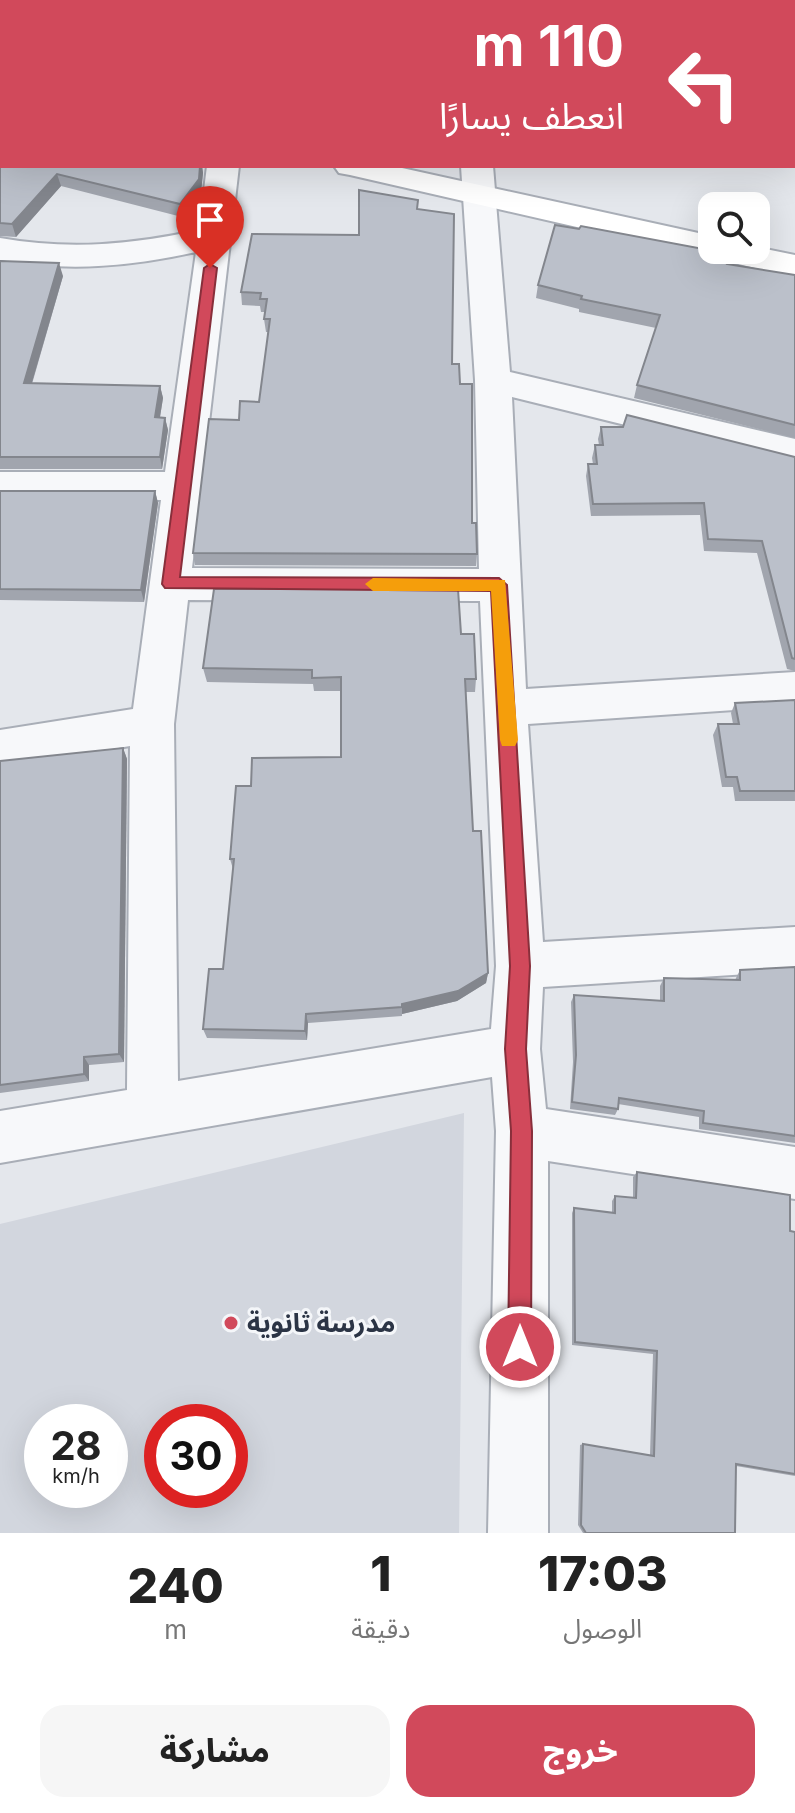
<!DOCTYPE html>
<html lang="ar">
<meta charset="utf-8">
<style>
body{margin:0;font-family:Inter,"Noto Sans Arabic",sans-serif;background:#f6f6f6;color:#222;direction:rtl;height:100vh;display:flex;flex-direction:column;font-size:30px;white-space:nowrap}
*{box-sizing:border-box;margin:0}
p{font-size:26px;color:#767676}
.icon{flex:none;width:44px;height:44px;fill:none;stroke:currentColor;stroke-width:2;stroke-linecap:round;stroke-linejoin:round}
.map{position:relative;height:1533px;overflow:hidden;direction:ltr}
.details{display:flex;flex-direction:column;background:#fff;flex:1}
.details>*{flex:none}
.guide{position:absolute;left:0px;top:0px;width:796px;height:168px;box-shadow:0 8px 32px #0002;direction:rtl;background:#d1495b;color:#fff;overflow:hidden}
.tools{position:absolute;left:698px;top:192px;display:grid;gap:16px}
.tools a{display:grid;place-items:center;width:72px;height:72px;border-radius:16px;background:#fff;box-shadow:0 8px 32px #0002;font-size:40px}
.speed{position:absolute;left:24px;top:1404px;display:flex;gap:16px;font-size:40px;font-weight:700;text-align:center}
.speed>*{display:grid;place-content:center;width:104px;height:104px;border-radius:50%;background:#fff;box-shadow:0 8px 32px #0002;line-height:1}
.speed small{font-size:20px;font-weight:400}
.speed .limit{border:12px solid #d22;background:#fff;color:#111}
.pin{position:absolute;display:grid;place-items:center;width:68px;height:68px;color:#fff;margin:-82px -34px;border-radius:50% 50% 50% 0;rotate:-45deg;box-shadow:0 0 8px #0007}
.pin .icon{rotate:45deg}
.me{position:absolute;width:88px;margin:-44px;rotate:0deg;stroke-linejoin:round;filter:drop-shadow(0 0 6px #0008)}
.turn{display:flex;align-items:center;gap:28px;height:168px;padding:0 40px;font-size:36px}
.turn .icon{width:104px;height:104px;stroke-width:2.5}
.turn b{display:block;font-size:56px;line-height:68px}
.eta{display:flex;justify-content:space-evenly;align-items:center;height:136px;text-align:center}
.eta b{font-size:48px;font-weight:800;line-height:56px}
.cta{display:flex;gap:16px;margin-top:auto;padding:16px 40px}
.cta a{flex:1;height:92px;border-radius:24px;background:#d1495b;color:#fff;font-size:32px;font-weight:800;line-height:92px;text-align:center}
.cta a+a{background:#f6f6f6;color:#222}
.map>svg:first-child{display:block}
.built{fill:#d2d6de;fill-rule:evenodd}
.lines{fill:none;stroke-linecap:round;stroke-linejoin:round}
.street-casing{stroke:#a9aeb7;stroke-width:4}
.secondary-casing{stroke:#a9aeb7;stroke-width:4}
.street{fill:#f7f8fa;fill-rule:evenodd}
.secondary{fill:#fff;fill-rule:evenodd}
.wall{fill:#a1a5ae}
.shaded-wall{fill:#83868d}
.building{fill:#bbc0ca;stroke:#83868d;stroke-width:2}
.route{fill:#d1495b;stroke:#882f3b;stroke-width:2}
.slow{fill:#f59e0b}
.poi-dot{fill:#d1495b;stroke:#f4f6f9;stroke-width:3}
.labels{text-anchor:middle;stroke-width:6;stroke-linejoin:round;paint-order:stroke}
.near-poi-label{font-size:26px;font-weight:bold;fill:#2b3445;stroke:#f4f6f9;text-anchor:start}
</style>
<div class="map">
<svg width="795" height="1533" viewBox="0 0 795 1533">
<rect width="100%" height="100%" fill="#e4e7ec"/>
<path class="built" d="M464 1113 459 1533H0V1224ZM42 1422H110V1490H42ZM162 1422H230V1490H162Z"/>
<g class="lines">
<g class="street-casing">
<g id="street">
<path d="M235 0H263L234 2Z"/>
<rect x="456" y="0" width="28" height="2"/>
<rect x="794" y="75" width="1" height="18"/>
<path d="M207 166H239L192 568 479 569 475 380 461 166H493L510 372 795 439V467L512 397 526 689 795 672V706L528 724 543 942 795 927V971L543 987 540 1049 546 1109 795 1147V1199L548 1161V1533H488L496 1131 492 1077 0 1163V1111L127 1090 130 746 0 768V730L133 709 161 500H0V472H165L196 252C129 267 67 272 0 260V238C68 250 131 245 199 230ZM188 600 480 601 496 966 491 1029 178 1081 174 724Z"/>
</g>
</g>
<g class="secondary-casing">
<g id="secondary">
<path d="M0 75 2 76V94L0 93Z"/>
<path d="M334 166H393L712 236V250H756V247L795 255V277L350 175 339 173Z"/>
</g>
</g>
<use href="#street" class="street"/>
<use href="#secondary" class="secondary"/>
</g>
<g class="wall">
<path d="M0 106 2 166H202L203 173 201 192 182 217 61 186 16 237 0 236Z"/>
<path d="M418 209 452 364 477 554 476 566 195 565 193 553 239 420 259 402 268 332H266L264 319 265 312H261L260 306 242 305 241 292 359 235Z"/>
<path d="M0 261 63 276 32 384 160 386 163 398 160 417 165 418 168 430 162 469H0Z"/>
<path d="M727 264 795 275V438L634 398 637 385 656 328 579 312V309L536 298 538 285Z"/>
<path d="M601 427 795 457V671L787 669 757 553 704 551 700 515 591 516 586 476 588 464H593L592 458 595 445H599L598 439Z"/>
<path d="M0 491H155L158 503 144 602 0 600Z"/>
<path d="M461 634 476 679 475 692H466L473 831 488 973 486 983 457 1001 402 1014V1016L308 1023 307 1040 207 1038 203 1029 223 969 233 869 230 859 251 786 341 757V691H314L313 684 207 682 203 668Z"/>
<path d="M795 700V801H735L733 787H722L713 735 718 724H733L731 713 735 703Z"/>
<path d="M123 748 127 759 124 1062 89 1065V1081L0 1093V761Z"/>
<path d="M795 967V1143L699 1129V1117L618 1104V1109L615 1115 570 1109 573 1062 571 1002 574 995 660 1001V986L664 978 735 980 740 970Z"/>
<path d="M637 1172 795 1232V1476L736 1466 735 1533H583L578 1525 580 1445 583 1444 650 1455 653 1354 572 1345V1213L574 1208 612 1213V1201L615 1196 633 1198V1177Z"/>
</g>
<g class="shaded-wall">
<path d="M200 166H202L203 173 201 192 182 217 180 204Z"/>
<path d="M57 174 61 186 16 237 12 224Z"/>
<path d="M59 263 63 276 28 396 24 383Z"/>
<path d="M160 386 163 398 158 429 155 417Z"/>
<path d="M165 418 168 430 162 469 160 457Z"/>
<path d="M155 491 158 503 144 602 141 590Z"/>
<path d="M123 748 127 759 124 1062 119 1054Z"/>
<path d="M488 973 486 983 457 1001 402 1014V1004Z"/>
<path d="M306 1014 308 1023 307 1040 305 1031Z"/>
<path d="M84 1057 89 1065V1081L84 1074Z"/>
</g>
<g class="building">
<path d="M0 106H2V166H200L199 179 180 204 57 174 12 224 0 223Z"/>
<path d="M359 190 418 200 417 209 454 214 452 364H459L460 384H472V523H476L477 554 193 553 209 419 239 420 240 401 259 402 270 319H264L267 299H260L261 293 241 292 252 234 359 235Z"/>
<path d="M555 225 579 229 581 226 730 254 727 264 795 275V425L637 385 660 315 581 299 582 296 538 285Z"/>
<path d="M0 261 59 263 24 383 160 386 155 417 165 418 160 457H0Z"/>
<path d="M627 415 795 457V659L792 658 762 541 708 539 704 503 593 504 588 464H597L595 445H603L601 427H623Z"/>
<path d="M0 491H155L141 590 0 589Z"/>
<path d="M214 589H458L461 634H474L476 679H465L473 831H481L488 973 458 991 402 1004V1007L306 1014 305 1031 203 1029 209 969H223L234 859H230L236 786H251L252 758 341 757V677L312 678V670L203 668Z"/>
<path d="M795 700V791H740L737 777H726L718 724H739L735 703Z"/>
<path d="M123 748 119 1054 84 1057V1074L0 1085V761Z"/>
<path d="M795 967V1136L703 1123 704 1111 619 1098 618 1109 572 1102 576 1055 574 995 664 1001V978L740 980V970Z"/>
<path d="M637 1172 790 1195V1231L795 1232V1474L736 1464 735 1533H586L581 1525 583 1444 654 1456 657 1351 575 1342 574 1208 615 1213V1196L636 1198Z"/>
</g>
<path class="route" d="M210 264 217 268 180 577 499 578 507 585 530 966 526 1049 532 1131 531 1347 528 1356 520 1359 512 1356 508 1347 511 1131 505 1049 510 966 491 591 165 588 162 584 204 268Z"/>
<path class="slow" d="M373 578 505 580 518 740 515 746H502L500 740 491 591H373L365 584Z"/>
<circle class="poi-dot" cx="231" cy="1323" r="8"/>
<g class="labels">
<g class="near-poi-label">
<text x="247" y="1332">مدرسة ثانوية</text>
</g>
</g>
</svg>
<div class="tools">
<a><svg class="icon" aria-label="search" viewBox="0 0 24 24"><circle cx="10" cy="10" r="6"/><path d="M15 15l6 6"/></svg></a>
</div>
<div class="speed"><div>28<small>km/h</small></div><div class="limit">30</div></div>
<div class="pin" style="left:210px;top:268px;background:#d93025"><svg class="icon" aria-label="arrive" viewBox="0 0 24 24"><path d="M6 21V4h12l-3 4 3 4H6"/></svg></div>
<svg class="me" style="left:520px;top:1347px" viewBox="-20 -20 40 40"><circle r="17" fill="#d1495b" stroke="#fff" stroke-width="3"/><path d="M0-11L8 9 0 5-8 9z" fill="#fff"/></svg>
<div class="guide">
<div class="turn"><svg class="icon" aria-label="left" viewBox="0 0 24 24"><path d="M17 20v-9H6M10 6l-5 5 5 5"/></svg><div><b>110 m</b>انعطف يسارًا</div></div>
</div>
</div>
<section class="details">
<div class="eta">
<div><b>17:03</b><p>الوصول</p></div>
<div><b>1</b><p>دقيقة</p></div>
<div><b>240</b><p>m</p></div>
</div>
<div class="cta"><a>خروج</a><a>مشاركة</a></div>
</section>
